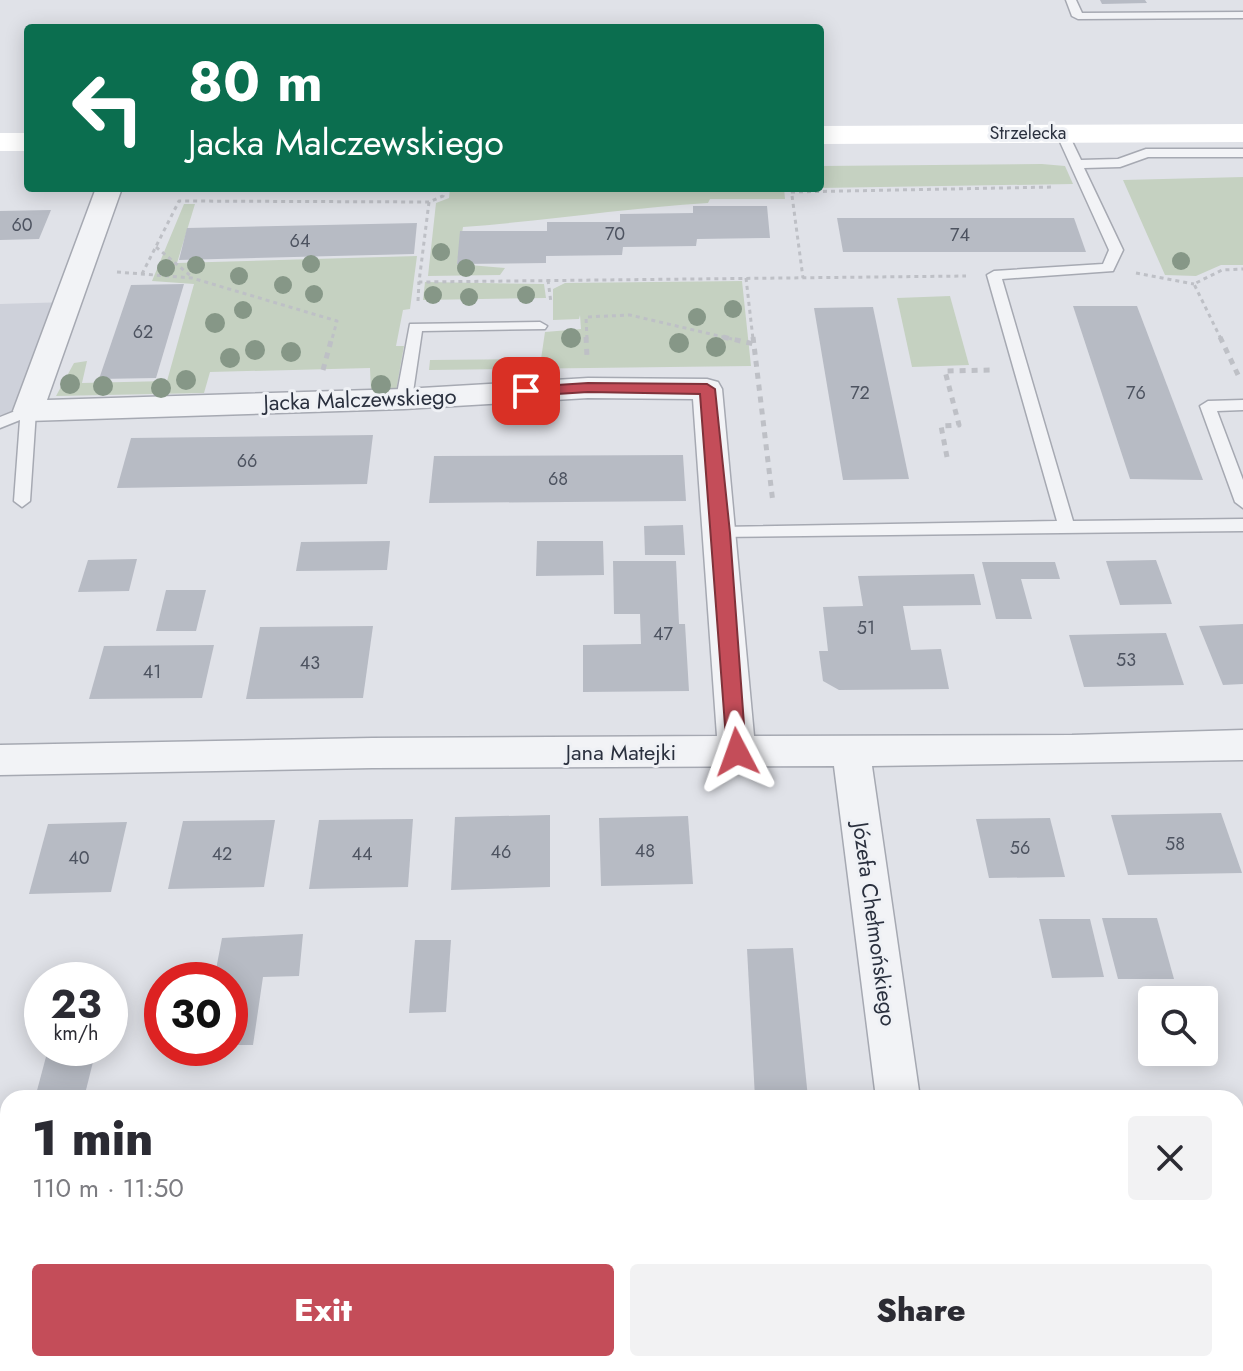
<!DOCTYPE html>
<meta charset="utf-8">
<style>
body{margin:0;font-family:Jost,sans-serif;background:#f2f2f3;color:#2b2b33;height:100vh;display:flex;flex-direction:column;font-size:30px;white-space:nowrap}
*{box-sizing:border-box;margin:0}
p{font-size:26px;color:#7c7c81}
.icon{flex:none;width:44px;height:44px;fill:none;stroke:currentColor;stroke-width:2;stroke-linecap:round;stroke-linejoin:round}
.map{position:relative;flex:1;overflow:hidden}
.panel{position:absolute;left:0px;top:1090px;width:1244px;height:282px;display:flex;flex-direction:column;background:#fff;border-radius:24px 24px 0 0;box-shadow:0 4px 20px #0003}
.panel>*{flex:none}
.hud{position:absolute;left:24px;top:24px;width:800px;height:168px;border-radius:8px;box-shadow:0 4px 20px #0003;background:#0b6e4f;color:#fff;overflow:hidden}
.tools{position:absolute;left:1138px;top:986px;display:grid;gap:16px}
.tools a{display:grid;place-items:center;width:80px;height:80px;border-radius:8px;background:#fff;box-shadow:0 4px 20px #0003;font-size:40px}
.speed{position:absolute;left:24px;top:962px;display:flex;gap:16px;font-size:40px;font-weight:700;text-align:center}
.speed>*{display:grid;place-content:center;width:104px;height:104px;border-radius:50%;background:#fff;box-shadow:0 4px 20px #0003;line-height:1}
.speed small{font-size:20px;font-weight:400}
.speed .limit{border:12px solid #d22;background:#fff;color:#111}
.pin{position:absolute;display:grid;place-items:center;width:68px;height:68px;color:#fff;margin:-34px;border-radius:16px;box-shadow:0 4px 12px #0006}
.me{position:absolute;width:88px;margin:-44px;rotate:356deg;stroke-linejoin:round;filter:drop-shadow(0 0 6px #0008)}
.turn{display:flex;align-items:center;gap:28px;height:168px;padding:0 32px;font-size:36px}
.turn .icon{width:104px;height:104px;stroke-width:2.5}
.turn b{display:block;font-size:56px;line-height:68px}
.round{display:grid;place-items:center;flex:none;width:84px;height:84px;border-radius:8px;background:#f2f2f3}
.headline{display:flex;align-items:center;justify-content:space-between;height:136px;padding:0 32px}
h1{font-size:48px;font-weight:800;line-height:60px}
.primary-button{display:flex;gap:16px;margin-top:auto;padding:16px 32px}
.primary-button a{flex:1;height:92px;border-radius:8px;background:#c44d59;color:#fff;font-size:32px;font-weight:800;line-height:92px;text-align:center}
.primary-button a+a{background:#f2f2f3;color:#2b2b33}
.map>svg:first-child{display:block}
.built{fill:#ced1da}
.green{fill:#c5d1c1}
.building{fill:#b7bbc4}
.lines{fill:none;stroke-linecap:round;stroke-linejoin:round}
.lane-casing{stroke:#a6a9b2;stroke-width:3}
.street-casing{stroke:#a6a9b2;stroke-width:3}
.path-far2{stroke:#bec0c6;stroke-width:3;stroke-dasharray:4 4;stroke-linecap:butt}
.path-far1{stroke:#bec0c6;stroke-width:5;stroke-dasharray:6 6;stroke-linecap:butt}
.path{stroke:#bec0c6;stroke-width:6;stroke-dasharray:7 7;stroke-linecap:butt}
.lane{fill:#f2f3f6;fill-rule:evenodd}
.street{fill:#f2f3f6;fill-rule:evenodd}
.secondary{fill:#fff;fill-rule:evenodd}
.tree{fill:#869787}
.route{fill:#c44d59;stroke:#7f323a;stroke-width:2}
.labels{text-anchor:middle;stroke-width:6;stroke-linejoin:round;paint-order:stroke}
.far-street-label{font-size:18px;fill:#2a303e;stroke:#eff1f5}
.number-label{font-size:18px;fill:#4d5360}
.street-label{font-size:22px;fill:#2a303e;stroke:#eff1f5}
</style>
<div class="map">
<svg width="1243" height="1371" viewBox="0 0 1243 1371">
<rect width="100%" height="100%" fill="#e0e2e8"/>
<path class="built" d="M69 302 28 411 0 415V304Z"/>
<g class="green">
<path d="M1042 164 1065 166 1073 184 820 188V166Z"/>
<path d="M1243 177V265H1221L1196 276 1165 275 1123 180Z"/>
<path d="M450 188H784L785 199H710L708 203C626 208 546 221 463 227L457 264 505 268 500 275 428 276 436 203 449 198Z"/>
<path d="M184 204H195L177 263 417 256 410 309 403 310 396 346H404L396 391 371 392 370 368 210 372 204 393 56 396 74 363 87 361 82 383 167 381 194 284 152 281Z"/>
<path d="M742 281 751 366 429 370 430 360 541 359 545 332 581 329 580 315 579 319 553 320V289L565 283Z"/>
<path d="M425 282 544 284 546 298 423 300Z"/>
<path d="M950 296 969 365 912 367 897 298Z"/>
</g>
<g class="building">
<path d="M1100 0H1145L1147 3 1102 4Z"/>
<path d="M693 206H767L770 238 697 239 696 246 623 247 622 255 546 256V263L457 264 460 231H547V222H620V214L693 213Z"/>
<path d="M51 210 39 239 0 240V211Z"/>
<path d="M837 218H1074L1086 252H843Z"/>
<path d="M417 223 414 254 179 260 187 228Z"/>
<path d="M184 284 156 378 99 379 131 285Z"/>
<path d="M1073 306H1137L1203 480 1130 479Z"/>
<path d="M873 307 909 479 843 480 814 308Z"/>
<path d="M373 435 367 484 117 488 131 438Z"/>
<path d="M683 455 686 501 429 503 434 456Z"/>
<path d="M683 525 685 555H645L644 526Z"/>
<path d="M390 541 387 570 296 571 301 542Z"/>
<path d="M537 541H603L604 575 536 576Z"/>
<path d="M137 559 129 591 78 592 88 560Z"/>
<path d="M1156 560 1172 604 1120 605 1106 561Z"/>
<path d="M613 561H676L679 624H685L689 691 583 692V645L641 644 640 614H614Z"/>
<path d="M982 562H1055L1060 579H1021L1032 619H996Z"/>
<path d="M974 574 981 605 903 606 911 650 941 649 949 689 839 690 823 681 819 651H828L823 607 863 606 858 576Z"/>
<path d="M166 590H206L196 631H156Z"/>
<path d="M1243 624V684L1223 685 1199 626Z"/>
<path d="M373 626 363 698 246 699 260 627Z"/>
<path d="M1166 633 1184 685 1084 687 1069 635Z"/>
<path d="M214 645 202 698 89 699 104 646Z"/>
<path d="M1221 813 1242 873 1128 875 1111 815Z"/>
<path d="M550 815V887L451 890 455 817Z"/>
<path d="M688 816 693 884 601 886 599 818Z"/>
<path d="M1050 818 1065 877 989 878 976 819Z"/>
<path d="M413 819 408 887 309 889 319 820Z"/>
<path d="M275 820 264 887 168 889 183 821Z"/>
<path d="M127 822 111 892 29 894 48 824Z"/>
<path d="M1102 918H1157L1174 979H1118Z"/>
<path d="M1039 919H1090L1104 977 1052 978Z"/>
<path d="M303 934 299 976 263 977 253 1045H230V980H214L222 938Z"/>
<path d="M415 940H451L446 1012 409 1013Z"/>
<path d="M793 948 808 1098H755L747 949Z"/>
<path d="M96 1050 84 1098H35L47 1053Z"/>
<path d="M7 1206 8 1364H22L20 1371H0V1233Z"/>
<path d="M1120 1364H1211L1213 1371H1121Z"/>
</g>
<g class="lines">
<g class="lane-casing">
<g id="lane">
<path d="M1066 0H1076L1082 13 1243 12V18L1078 19 1072 16Z"/>
<path d="M1062 129 1068 133 1081 160 1118 159 1146 149H1243V157H1148L1120 167 1084 168 1123 250 1113 271 1002 279 1073 521 1243 519V531L715 537 713 533 715 529 721 527 1057 521 987 275 994 271 1103 264 1109 250 1056 133Z"/>
<path d="M540 322 547 326 545 329 422 331 412 399 404 404 396 399 410 324Z"/>
<path d="M1243 400V410L1217 411 1243 480V508L1235 502 1200 406 1208 401Z"/>
<path d="M28 406 36 411 30 501 22 507 14 501 20 420 0 428V417Z"/>
</g>
</g>
<g class="street-casing">
<g id="street">
<path d="M96 188H122L47 400 404 389 588 378 707 379 718 382 722 389 754 736 1072 735 1243 730V760L872 766 920 1098H876L834 766 372 768 0 775V745L372 738 717 736 693 399 588 398 404 409 28 421 17 418 13 411Z"/>
<rect x="1236" y="1147" width="7" height="46"/>
<path d="M913 1364H963L964 1371H914Z"/>
</g>
</g>
<g class="path-far2">
<path d="M791 188 803 278"/>
<path d="M791 192 1054 187"/>
<path d="M429 202 419 282 966 276"/>
<path d="M156 247 192 277"/>
<path d="M117 272 192 278 337 321 332 339"/>
<path d="M1136 273 1194 284"/>
<path d="M142 274 179 201 429 202 443 196 444 188"/>
<path d="M746 278 753 339"/>
<path d="M548 280 551 303"/>
<path d="M418 301 419 282"/>
<path d="M587 339 586 317 630 315 732 339"/>
<path d="M1221 339 1194 284 1222 270 1243 269"/>
</g>
<g class="path-far1">
<path d="M586 337 587 357"/>
<path d="M723 337 754 344"/>
<path d="M753 337 773 503"/>
<path d="M1220 337 1239 377"/>
<path d="M323 370 332 337"/>
<path d="M947 457 941 426 959 425 945 371 992 370"/>
</g>
<path class="path" d="M150 1371 163 1364"/>
<use href="#lane" class="lane"/>
<use href="#street" class="street"/>
<g class="secondary">
<path d="M1243 124V142L820 144V126Z"/>
<rect x="0" y="133" width="28" height="18"/>
</g>
</g>
<g class="tree">
<circle cx="441" cy="252" r="9"/>
<circle cx="1181" cy="261" r="9"/>
<circle cx="311" cy="264" r="9"/>
<circle cx="196" cy="265" r="9"/>
<circle cx="166" cy="268" r="9"/>
<circle cx="466" cy="268" r="9"/>
<circle cx="239" cy="276" r="9"/>
<circle cx="283" cy="285" r="9"/>
<circle cx="314" cy="294" r="9"/>
<circle cx="433" cy="295" r="9"/>
<circle cx="526" cy="295" r="9"/>
<circle cx="469" cy="297" r="9"/>
<circle cx="733" cy="309" r="9"/>
<circle cx="243" cy="310" r="9"/>
<circle cx="697" cy="317" r="9"/>
<circle cx="215" cy="323" r="10"/>
<circle cx="571" cy="338" r="10"/>
<circle cx="679" cy="343" r="10"/>
<circle cx="716" cy="347" r="10"/>
<circle cx="255" cy="350" r="10"/>
<circle cx="291" cy="352" r="10"/>
<circle cx="230" cy="358" r="10"/>
<circle cx="186" cy="380" r="10"/>
<circle cx="70" cy="384" r="10"/>
<circle cx="381" cy="385" r="10"/>
<circle cx="103" cy="386" r="10"/>
<circle cx="161" cy="388" r="10"/>
</g>
<path class="route" d="M588 383 707 384 715 389 730 533 746 752 743 757H730L727 752 700 394 588 392 526 396 519 391 526 387Z"/>
<g class="labels">
<g class="far-street-label">
<text x="1028" y="139">Strzelecka</text>
</g>
<g class="number-label">
<text x="22" y="231">60</text>
<text x="615" y="240">70</text>
<text x="960" y="241">74</text>
<text x="300" y="247">64</text>
<text x="143" y="338">62</text>
<text x="860" y="399">72</text>
<text x="1136" y="399">76</text>
<text x="247" y="467">66</text>
<text x="558" y="485">68</text>
<text x="866" y="634">51</text>
<text x="663" y="640">47</text>
<text x="1126" y="666">53</text>
<text x="310" y="669">43</text>
<text x="152" y="678">41</text>
<text x="1175" y="850">58</text>
<text x="1020" y="854">56</text>
<text x="645" y="857">48</text>
<text x="501" y="858">46</text>
<text x="222" y="860">42</text>
<text x="362" y="860">44</text>
<text x="79" y="864">40</text>
</g>
<g class="street-label">
<text transform="translate(360 399) rotate(-2)" y="8">Jacka Malczewskiego</text>
<text x="621" y="760">Jana Matejki</text>
<text transform="translate(875 924) rotate(82)" y="8">Józefa Chełmońskiego</text>
</g>
</g>
</svg>
<div class="tools">
<a><svg class="icon" aria-label="search" viewBox="0 0 24 24"><circle cx="10" cy="10" r="6"/><path d="M15 15l6 6"/></svg></a>
</div>
<div class="speed"><div>23<small>km/h</small></div><div class="limit">30</div></div>
<div class="pin" style="left:526px;top:391px;background:#d93025"><svg class="icon" aria-label="arrive" viewBox="0 0 24 24"><path d="M6 21V4h12l-3 4 3 4H6"/></svg></div>
<svg class="me" style="left:737px;top:752px" viewBox="-20 -20 40 40"><path d="M0-17L14 15 0 8-14 15z" fill="#c44d59" stroke="#fff" stroke-width="4"/></svg>
<div class="hud">
<div class="turn"><svg class="icon" aria-label="left" viewBox="0 0 24 24"><path d="M17 20v-9H6M10 6l-5 5 5 5"/></svg><div><b>80 m</b>Jacka Malczewskiego</div></div>
</div>
<section class="panel">
<div class="headline"><div><h1>1 min</h1><p>110 m · 11:50</p></div><a class="round"><svg class="icon" aria-label="close" viewBox="0 0 24 24"><path d="M6 6l12 12M18 6L6 18"/></svg></a></div>
<div class="primary-button"><a>Exit</a><a>Share</a></div>
</section>
</div>
